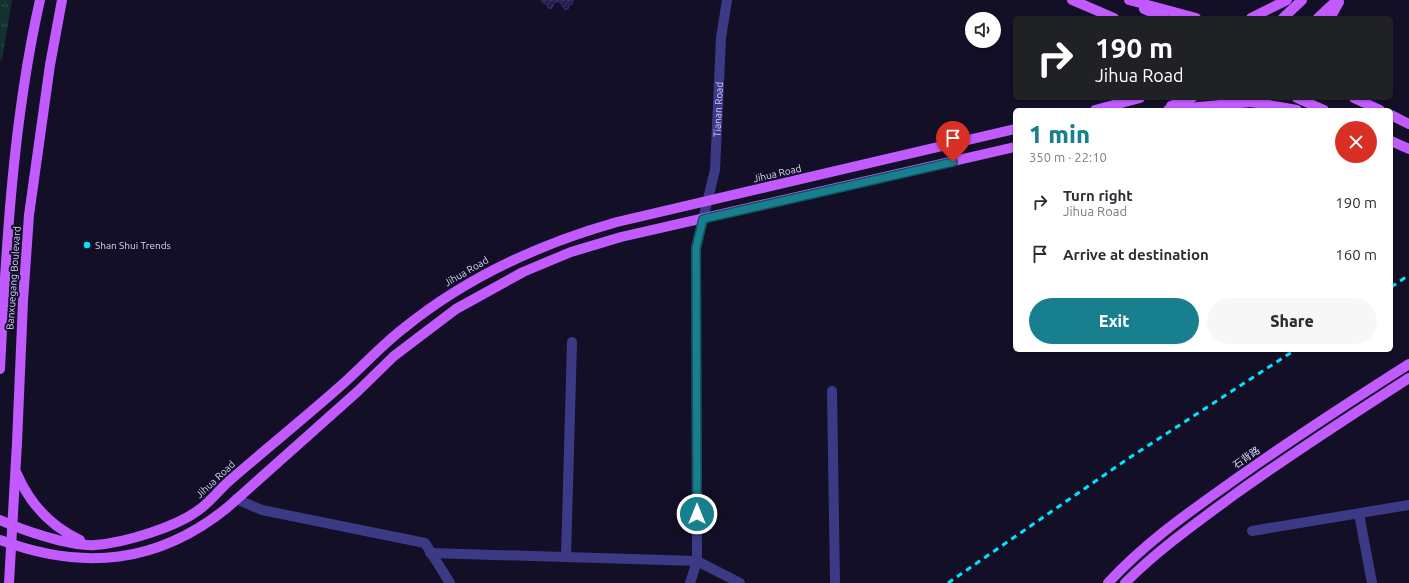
<!DOCTYPE html>
<meta charset="utf-8">
<style>
body{margin:0;font-family:Ubuntu,"Noto Sans SC",sans-serif;background:#f7f7f7;color:#2b2b33;height:100vh;display:flex;flex-direction:column;font-size:15px;white-space:nowrap}
*{box-sizing:border-box;margin:0}
p{font-size:13px;color:#7c7c81}
.icon{flex:none;width:22px;height:22px;fill:none;stroke:currentColor;stroke-width:2;stroke-linecap:round;stroke-linejoin:round}
.map{position:relative;flex:1;overflow:hidden}
.side{position:absolute;left:1013px;top:108px;width:380px;height:244px;display:flex;flex-direction:column;background:#fff;border-radius:6px;box-shadow:0 1px 3px #0004}
.side>*{flex:none}
.guide{position:absolute;left:1013px;top:16px;width:380px;height:84px;border-radius:6px;box-shadow:0 1px 3px #0004;background:#202124;color:#fff;overflow:hidden}
.fabs{position:absolute;left:965px;top:12px;display:grid;gap:8px}
.fabs a{display:grid;place-items:center;width:36px;height:36px;border-radius:50%;background:#fff;box-shadow:0 1px 3px #0004;font-size:20px}
.pin{position:absolute;display:grid;place-items:center;width:34px;height:34px;color:#fff;margin:-41px -17px;border-radius:50% 50% 50% 0;rotate:-45deg;box-shadow:0 0 4px #0007}
.pin .icon{rotate:45deg}
.me{position:absolute;width:44px;margin:-22px;rotate:0deg;stroke-linejoin:round;filter:drop-shadow(0 0 3px #0008)}
.turn{display:flex;align-items:center;gap:14px;height:84px;padding:0 16px;font-size:18px}
.turn .icon{width:52px;height:52px;stroke-width:2.5}
.turn b{display:block;font-size:28px;line-height:34px}
.round{display:grid;place-items:center;flex:none;width:42px;height:42px;border-radius:21px;background:#f7f7f7}
.headline{display:flex;align-items:center;justify-content:space-between;height:68px;padding:0 16px}
h1{font-size:24px;font-weight:800;line-height:30px;color:#187f8f}
.cta{display:flex;gap:8px;margin-top:auto;padding:8px 16px}
.cta a{flex:1;height:46px;border-radius:24px;background:#187f8f;color:#fff;font-size:16px;font-weight:800;line-height:46px;text-align:center}
.cta a+a{background:#f7f7f7;color:#2b2b33}
ul{padding:0;list-style:none}
li{display:flex;align-items:center;gap:12px;height:52px;padding:0 16px}
li div{flex:1}
li b{display:block;font-size:15px}
li em{font-style:normal}
.map>svg:first-child{display:block}
.park{fill:url(#park-tufts)}
.building{fill:url(#building-hatch);stroke:#3b2d73}
.lines{fill:none;stroke-linecap:round;stroke-linejoin:round}
.minor{stroke:#3d3a85;stroke-width:10}
.major{stroke:#c25bff;stroke-width:10}
.rail{stroke:#00e5ff;stroke-width:3;stroke-dasharray:6 5;stroke-linecap:butt}
.route-casing{stroke:#10535d;stroke-width:10}
.route{stroke:#187f8f;stroke-width:7}
.poi-dot{fill:#00e5ff;stroke:#130f26;stroke-width:1.5}
.labels{text-anchor:middle;stroke-width:4;stroke-linejoin:round;paint-order:stroke}
.street-label{font-size:10px;fill:#d9d4ff;stroke:#130f26}
.poi-label{font-size:10px;fill:#d9d4ff;stroke:#130f26;text-anchor:start}
</style>
<div class="map">
<svg width="1409" height="583" viewBox="0 0 1409 583">
<defs>
<pattern id="park-tufts" width="24" height="20" patternUnits="userSpaceOnUse"><rect width="24" height="20" fill="#12302f"/><path d="M3 7l-1-3M5 7V3M7 7l1-3M15 17l-1-3M17 17v-4M19 17l1-3" fill="none" stroke="#344d4e"/></pattern>
<pattern id="building-hatch" width="6" height="6" patternUnits="userSpaceOnUse"><rect width="6" height="6" fill="#241b47"/><path d="M-1 1l2-2M0 6l6-6M5 7l2-2" fill="none" stroke="#433b63"/></pattern>
</defs>
<rect width="100%" height="100%" fill="#130f26"/>
<path class="park" d="M0 0H12L2 60H0Z"/>
<path class="building" d="M542 0H574L572 1 573 3 568 6 569 8 565 10 560 2H555L551 9 547 7 548 5 542 2Z"/>
<g class="lines">
<g class="minor">
<path d="M832 391 835 583"/>
<path d="M236 499 262 510 425 543 450 583"/>
<path d="M1359 514 1372 583"/>
<path d="M1252 531 1409 505"/>
<path d="M430 553 697 561 740 583"/>
<path d="M566 557 572 342"/>
<path id="s1" d="M690 583 697 561 696 248 715 170 721 38 727 0"/>
</g>
<g class="major">
<path d="M1072 0 1114 18"/>
<path d="M1129 0 1196 18"/>
<path d="M1144 9 1164 18"/>
<path d="M1251 18 1287 0"/>
<path d="M1283 18 1302 0"/>
<path d="M1318 18 1337 0"/>
<path d="M1330 18 1339 2"/>
<path d="M1297 98 1324 110"/>
<path d="M1354 98 1380 110"/>
<path d="M1171 106 1192 98"/>
<path d="M1095 110 1140 98"/>
<path d="M1168 110 1251 102 1297 110"/>
<path d="M1391 115 1409 124"/>
<path d="M1391 141 1409 149"/>
<path d="M0 369C6 247 13 119 40 0"/>
<path d="M17 474C30 504 50 526 80 540"/>
<path d="M0 520C22 530 71 547 95 545 124 543 177 527 200 509 211 501 219 490 229 481 267 448 307 416 345 382 365 364 383 344 404 328 467 277 539 244 617 222L1015 129"/>
<path d="M0 540C83 571 158 564 228 507L357 392 394 356 456 309 523 272 571 252 621 237 1015 147"/>
<path d="M9 583 17 443 23 301 29 215 50 65 62 0"/>
<path d="M1108 583C1142 546 1182 517 1223 488 1283 445 1346 404 1409 364"/>
<path d="M1125 583C1158 550 1196 523 1234 495 1291 454 1350 416 1409 378"/>
</g>
<g class="rail">
<path d="M1391 287 1409 275"/>
<path d="M948 583 1129 458 1295 350"/>
</g>
</g>
<g class="lines">
<g class="route-casing">
<path id="route" d="M697 514 696 248 703 219 953 162"/>
</g>
<use href="#route" class="route"/>
</g>
<circle class="poi-dot" cx="87" cy="245" r="4"/>
<g class="labels">
<g class="street-label">
<text dy="4" stroke="none"><textPath href="#s1" startOffset="477">Tianan Road</textPath></text>
<text transform="translate(777 173) rotate(-13)" y="4">Jihua Road</text>
<text transform="translate(466 271) rotate(-30)" y="4">Jihua Road</text>
<text transform="translate(13 278) rotate(-86)" y="4">Banxuegang Boulevard</text>
<text transform="translate(1246 457) rotate(-35)" y="4">石背路</text>
<text transform="translate(215 479) rotate(-43)" y="4">Jihua Road</text>
</g>
<g class="poi-label">
<text x="95" y="249">Shan Shui Trends</text>
</g>
</g>
</svg>
<div class="fabs">
<a><svg class="icon" aria-label="sound" viewBox="0 0 24 24"><path d="M4 9h4l5-4v14l-5-4H4zM17 9q2 3 0 6"/></svg></a>
</div>
<div class="pin" style="left:953px;top:162px;background:#d93025"><svg class="icon" aria-label="arrive" viewBox="0 0 24 24"><path d="M6 21V4h12l-3 4 3 4H6"/></svg></div>
<svg class="me" style="left:697px;top:514px" viewBox="-20 -20 40 40"><circle r="17" fill="#187f8f" stroke="#fff" stroke-width="3"/><path d="M0-11L8 9 0 5-8 9z" fill="#fff"/></svg>
<div class="guide">
<div class="turn"><svg class="icon" aria-label="right" viewBox="0 0 24 24"><path d="M7 20v-9h11M14 6l5 5-5 5"/></svg><div><b>190 m</b>Jihua Road</div></div>
</div>
<section class="side">
<div class="headline"><div><h1>1 min</h1><p>350 m · 22:10</p></div><a class="round" style="background:#d93025;color:#fff"><svg class="icon" aria-label="close" viewBox="0 0 24 24"><path d="M6 6l12 12M18 6L6 18"/></svg></a></div>
<ul>
<li><svg class="icon" aria-label="right" viewBox="0 0 24 24"><path d="M7 20v-9h11M14 6l5 5-5 5"/></svg><div><b>Turn right</b><p>Jihua Road</p></div><em>190 m</em></li>
<li><svg class="icon" aria-label="arrive" viewBox="0 0 24 24"><path d="M6 21V4h12l-3 4 3 4H6"/></svg><div><b>Arrive at destination</b></div><em>160 m</em></li>
</ul>
<div class="cta"><a>Exit</a><a>Share</a></div>
</section>
</div>
